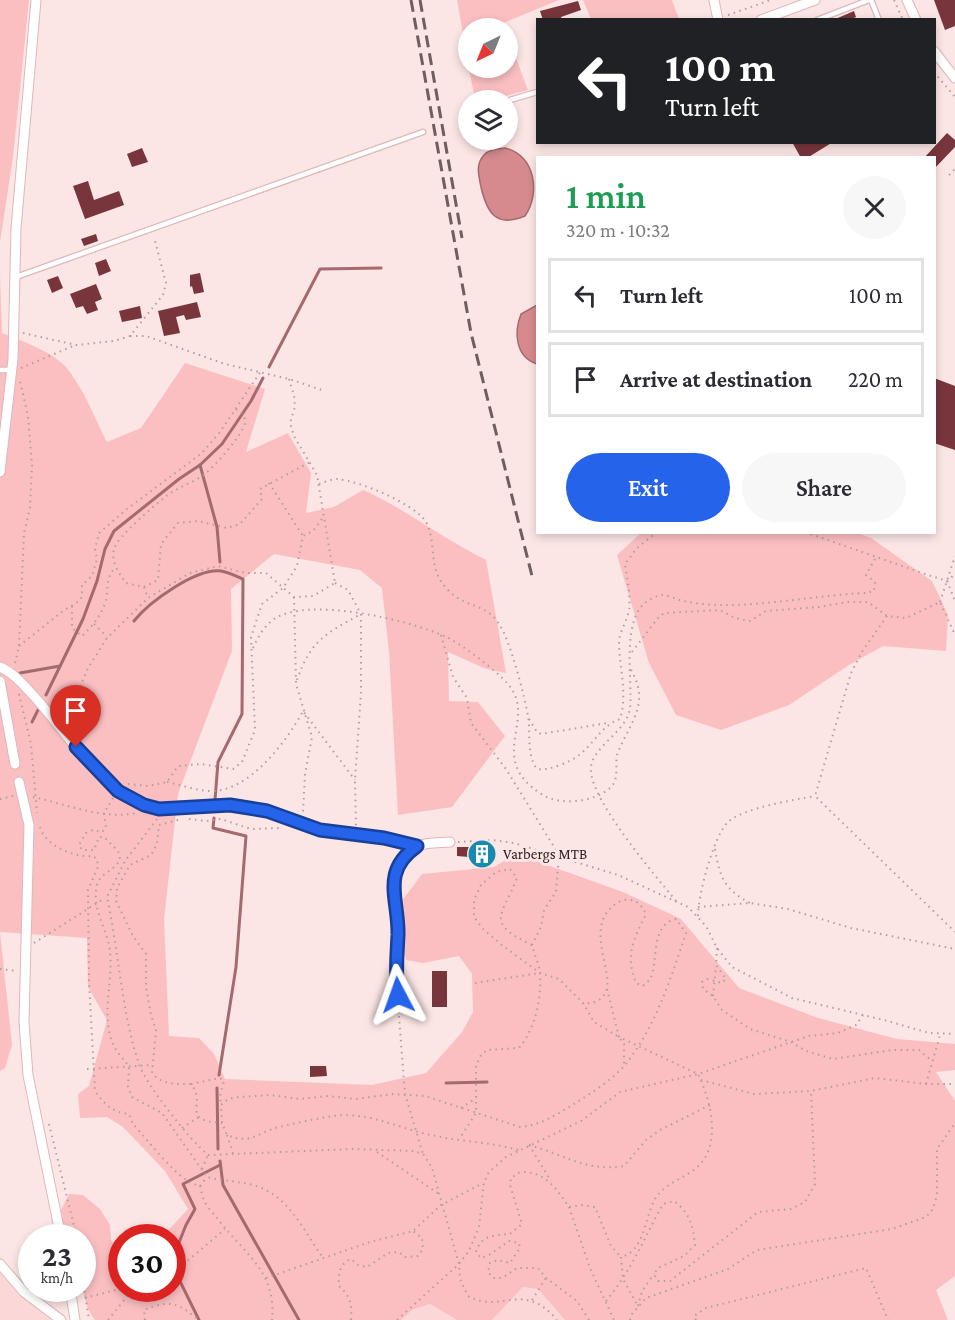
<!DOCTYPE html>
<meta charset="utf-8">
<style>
body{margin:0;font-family:"Crimson Pro",serif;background:#f7f7f7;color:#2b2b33;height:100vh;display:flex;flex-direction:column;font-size:22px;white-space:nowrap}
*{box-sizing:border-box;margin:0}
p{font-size:20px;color:#7c7c81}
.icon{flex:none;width:33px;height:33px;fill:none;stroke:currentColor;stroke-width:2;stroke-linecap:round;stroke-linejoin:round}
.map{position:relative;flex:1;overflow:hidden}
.panel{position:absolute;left:536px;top:156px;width:400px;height:378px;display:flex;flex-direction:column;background:#fff;border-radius:0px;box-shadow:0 3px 9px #0003}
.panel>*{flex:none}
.top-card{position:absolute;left:536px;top:18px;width:400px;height:126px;border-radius:0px;box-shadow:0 3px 9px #0003;background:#202124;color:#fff;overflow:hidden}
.needle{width:39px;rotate:223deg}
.buttons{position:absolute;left:458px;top:18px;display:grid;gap:12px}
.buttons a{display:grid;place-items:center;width:60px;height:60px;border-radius:50%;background:#fff;box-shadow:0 3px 9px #0003;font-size:30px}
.speed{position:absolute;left:18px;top:1224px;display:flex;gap:12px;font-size:30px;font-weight:700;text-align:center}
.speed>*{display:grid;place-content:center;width:78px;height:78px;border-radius:50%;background:#fff;box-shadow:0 3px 9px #0003;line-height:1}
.speed small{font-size:15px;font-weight:400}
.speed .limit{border:9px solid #d22;background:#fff;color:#111}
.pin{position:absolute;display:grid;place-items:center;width:51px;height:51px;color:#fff;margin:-62px -26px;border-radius:50% 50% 50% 0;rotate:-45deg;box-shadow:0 0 6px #0007}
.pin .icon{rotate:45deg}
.me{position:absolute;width:66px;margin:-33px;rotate:356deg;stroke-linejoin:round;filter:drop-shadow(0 0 4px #0008)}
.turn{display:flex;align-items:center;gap:21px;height:126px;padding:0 30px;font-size:27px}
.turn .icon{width:78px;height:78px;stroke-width:2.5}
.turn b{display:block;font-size:42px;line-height:51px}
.round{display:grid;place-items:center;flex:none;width:63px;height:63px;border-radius:32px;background:#f7f7f7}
.overview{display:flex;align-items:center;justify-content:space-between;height:102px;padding:0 30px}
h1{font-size:36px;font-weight:600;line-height:45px;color:#1e9e55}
.action{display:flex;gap:12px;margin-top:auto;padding:12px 30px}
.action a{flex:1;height:69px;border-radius:36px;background:#2563eb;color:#fff;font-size:24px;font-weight:600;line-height:69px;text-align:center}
.action a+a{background:#f7f7f7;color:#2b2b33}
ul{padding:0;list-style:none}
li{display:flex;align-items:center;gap:18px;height:75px;margin:0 12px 9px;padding:0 18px;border:3px solid #e1e1e2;border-radius:0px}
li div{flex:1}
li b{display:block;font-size:22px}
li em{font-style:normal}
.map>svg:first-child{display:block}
.built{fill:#fcd7d8}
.green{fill:#fbbfc2}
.water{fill:#d68a8e;stroke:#a46a6e;stroke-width:1.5}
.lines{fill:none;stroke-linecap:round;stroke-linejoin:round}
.stream{stroke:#a46a6e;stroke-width:3}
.building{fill:#78353c}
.service-casing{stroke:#ddb8ba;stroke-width:7}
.minor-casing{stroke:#ddb8ba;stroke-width:11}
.path{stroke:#b29e9e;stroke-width:2;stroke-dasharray:1.5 4.5;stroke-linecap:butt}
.service{stroke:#fff;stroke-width:4.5}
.minor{stroke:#fff;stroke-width:9}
.rail{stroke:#6f5e5f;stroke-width:3;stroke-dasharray:12 6;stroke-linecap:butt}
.route-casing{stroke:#184099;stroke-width:15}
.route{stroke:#2563eb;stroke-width:10}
.labels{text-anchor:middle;stroke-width:6;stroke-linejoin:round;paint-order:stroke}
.poi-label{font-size:15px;fill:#2f2122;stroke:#fce5e5;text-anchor:start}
</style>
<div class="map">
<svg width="955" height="1320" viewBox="0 0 955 1320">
<rect width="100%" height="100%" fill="#fce5e5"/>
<g class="built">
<path d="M0 1256 20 1278 58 1320H0Z"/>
<path d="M523 1287 538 1289 565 1320H492Z"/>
<path d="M430 1304 457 1320H401L412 1310Z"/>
</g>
<g class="green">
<path d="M0 0H29L13 157 0 242Z"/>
<path d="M457 0H559L503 23 505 28H468V61Z"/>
<path d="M583 0H672L679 19H591Z"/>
<path d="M507 34 528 90 490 100H475L469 68H507Z"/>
<path d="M0 274 2 333C20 340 50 351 64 365 83 386 94 417 107 442L141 428 185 363 265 389 246 452 288 433 311 473 306 513 334 507 363 490C406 509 443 539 486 560L506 673 486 669 448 652 449 701 478 702 505 736 452 807 398 815 389 651 382 588 360 570 274 554 231 589 232 651 178 794 164 919 169 1036 199 1038 214 1054 225 1079 372 1085 426 1073 462 1032 473 1012 472 974 459 956 423 963 406 960 401 941V902L422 874 494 867 509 858 519 855 623 892 681 919 739 988 818 1018 897 1039 955 1044V1070L936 1072 955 1101V1276L936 1290 948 1320H565L538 1289 523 1287 492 1320H457L430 1304 412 1310 401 1320H95C77 1297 82 1265 82 1238L66 1237 59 1214 69 1194 83 1195 100 1209 110 1225 111 1240 121 1255 122 1288H172V1238L162 1237 188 1209 165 1171 123 1127 107 1117 80 1118 78 1094 89 1086 107 1020 88 987 87 938 0 932 12 1045 5 1068 0 1071Z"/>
<path d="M641 533 855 532 871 538 932 581 948 615 946 651 883 646 849 665 789 705 721 730 676 715 649 663 617 555Z"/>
</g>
<g class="water">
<path d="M505 148C535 155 541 193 525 216 496 228 487 213 481 187 479 176 475 165 484 155 489 149 498 149 505 148Z"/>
<path d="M537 305V364C515 357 514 332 521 314Z"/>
</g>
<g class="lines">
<g class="stream">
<path d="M269 367 320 269 381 268"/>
<path d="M200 465 217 527 220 562"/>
<path d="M134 621C149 602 196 568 221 571 228 572 236 576 243 579L242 714 218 762 215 800"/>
<path d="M20 673 60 666"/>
<path d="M46 695 83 619 97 581 105 549 114 531 179 479 200 465 222 444 251 401 263 378"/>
<path d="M32 722 38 710"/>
<path d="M214 818 213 828 246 836 236 967 219 1075"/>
<path d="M446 1083 487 1082"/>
<path d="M217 1088 218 1149"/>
<path d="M220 1161 223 1185 299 1320"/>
<path d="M172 1260 186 1225 195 1209 183 1184 220 1165"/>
<path d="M172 1265 199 1320"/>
</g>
</g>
<g class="building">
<path d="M934 0H955V26L945 30Z"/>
<path d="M578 1 581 10 561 17 562 20H543L540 11Z"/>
<path d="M854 11 856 17 850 20H833Z"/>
<path d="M947 133 955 140V147L934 169V158H924Z"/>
<path d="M792 142H833L807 158H801Z"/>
<path d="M142 148 148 162 132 167 127 154Z"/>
<path d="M88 181 94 200 119 191 124 205 85 219 73 186Z"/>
<path d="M96 234 98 241 84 246 81 239Z"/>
<path d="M106 259 111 271 99 276 95 263Z"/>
<path d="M200 273 204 292 194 294 192 286 190 287V275Z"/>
<path d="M58 276 63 288 52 293 47 280Z"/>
<path d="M96 284 102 299 95 302 98 310 87 314 83 306 76 308 70 294Z"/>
<path d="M197 302 201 317 186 320 184 315 176 317 180 333 164 336 158 311Z"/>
<path d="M140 306 142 318 122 322 119 311Z"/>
<path d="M934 378 955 386V450L934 443Z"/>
<path d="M473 845 492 846 491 862 472 861Z"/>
<path d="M457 847H470L469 857 457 856Z"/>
<rect x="432" y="971" width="15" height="36"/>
<path d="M310 1066H326L327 1076 310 1077Z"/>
</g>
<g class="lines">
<g class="service-casing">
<g id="service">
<path d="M871 0 879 20"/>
<path d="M817 20 869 0"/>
<path d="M507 101 537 92"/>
<path d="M16 277 423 132"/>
<path d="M0 370H11"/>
</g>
</g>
<g class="minor-casing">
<g id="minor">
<path d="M714 0 718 20"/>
<path d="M907 0 916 20"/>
<path d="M761 20 815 0"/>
<path d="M934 51 955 78"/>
<path d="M0 472 13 359 16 228 36 0"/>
<path d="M0 667C12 672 22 683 31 693 65 729 97 786 144 805 170 816 202 803 230 805 261 807 288 821 318 829 350 838 384 836 417 846"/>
<path d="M0 681 15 764"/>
<path d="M19 782 29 825 24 1022 28 1075 61 1238"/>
<path d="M398 995C395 973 400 951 398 930 395 904 385 856 418 846 427 842 440 843 450 842"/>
<path d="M0 1264 24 1292 61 1320"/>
<path d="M70 1288 75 1320"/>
</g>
</g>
<g class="path">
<path d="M894 0 903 20"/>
<path d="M728 15 771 0"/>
<path d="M934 72 955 97"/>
<path d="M949 175 955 169"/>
<path d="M23 333 76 345 114 341 130 336 163 295 166 283 154 237"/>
<path d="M130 336H146L225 364 289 379 325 391"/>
<path d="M21 368 73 346"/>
<path d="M289 379 294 395 295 407 290 423 294 436 317 475 335 583"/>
<path d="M236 409C240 413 246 416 245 423 244 433 214 467 205 474 193 483 177 487 165 497 154 506 117 537 114 549 111 563 119 573 126 583L144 587 158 580 161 544 178 523 198 521 227 528 240 524 262 499 260 489 310 462"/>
<path d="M269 483 303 536"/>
<path d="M319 484C325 482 331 479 337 479 359 481 414 503 426 522 438 544 426 568 448 590 468 611 489 600 504 633 513 653 524 694 528 716 531 734 526 754 537 769 546 770 552 768 560 765 593 754 595 728 620 719 628 693 619 668 619 641 620 631 627 621 629 610 631 596 627 578 625 564L637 548 657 532"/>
<path d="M805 532 928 575 947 581 955 574"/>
<path d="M947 581 955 601"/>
<path d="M335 583 348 590 361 614V692L355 780 356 826"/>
<path d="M144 587 148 598"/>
<path d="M294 597 296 684 312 737 305 774 303 813"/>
<path d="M940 602 955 556"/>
<path d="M72 606V628L82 636C93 626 102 614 106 600 108 588 106 577 115 568"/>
<path d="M887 616 863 650 851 673 815 796 955 932"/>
<path d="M94 624 107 637"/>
<path d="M441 635 453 677 467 698 471 723 506 769 559 855 556 892 544 910 541 927 532 945C534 954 539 964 540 973 542 998 535 1029 519 1048L487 1050 481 1055 476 1066V1113L460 1138"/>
<path d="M19 646 63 611 79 601 82 597V585L92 576 97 559 95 549 99 533 127 509 202 453 220 432 261 371"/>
<path d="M253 648C258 637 264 626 274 619 309 596 410 620 446 637 459 642 498 672 507 683 540 719 483 758 543 795 560 806 596 802 611 787 620 778 614 762 618 752 631 721 651 703 630 668"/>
<path d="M632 652 658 618 664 613 720 610 735 618 750 621 766 611 819 607 847 602H868L887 616 906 618 940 602 955 635"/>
<path d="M15 663 19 646 24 533 30 508 32 465 28 416 20 381"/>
<path d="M297 680C311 640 325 634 361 614"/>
<path d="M19 694 31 744 37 813"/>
<path d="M529 719 537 732 541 734 608 723"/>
<path d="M66 720 88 668 107 638 148 598 190 573 218 566 245 573H266L294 597 313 596 335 583"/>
<path d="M167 782C181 785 195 790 208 791 248 794 287 741 303 711L355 780"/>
<path d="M128 784 148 786 167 782 178 766 201 764 233 769 242 762 255 730 251 637 262 604 283 588 297 566 303 536 313 531 324 516"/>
<path d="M33 797C66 804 103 820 136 813"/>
<path d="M113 798 104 813 106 828 102 832 93 830 86 833 79 845 82 850H94L99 837H104L118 851 120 859C115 871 100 873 97 885 91 910 108 929 110 952 113 980 103 1008 110 1035 113 1048 120 1056 129 1066L128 1087 132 1097 162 1113 207 1177C222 1181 237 1181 253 1185 289 1195 303 1230 323 1258"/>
<path d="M0 799 13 796"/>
<path d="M157 819 125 861 107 897C119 952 121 1010 139 1064 146 1085 190 1140 208 1155L352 1149 415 1151 424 1155 432 1168 459 1264 460 1279 468 1296C502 1315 522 1279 557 1320"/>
<path d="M189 819 206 821 221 819 251 829 281 828"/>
<path d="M178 820 159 825 157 844 151 855 130 865 117 888 116 901 133 936 146 954V987L151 1015 156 1030 152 1073C161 1085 177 1084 191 1084 208 1105 178 1120 222 1123"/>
<path d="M40 827C45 846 75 858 93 856L97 859 98 867 88 890 89 982 95 1091C105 1105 112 1112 129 1114L133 1124C149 1141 178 1182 200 1186"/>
<path d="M458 842 492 840 514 843 618 875 688 907 706 926 717 948 732 967 792 998 884 1020 929 1033 955 1034"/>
<path d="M715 849C720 878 724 889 750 903"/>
<path d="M676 901C654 874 594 804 591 772 588 748 627 733 630 708 633 680 620 617 649 600 652 598 659 595 662 595 669 595 677 600 684 601 697 604 712 605 725 605 772 605 819 595 866 593L874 591 875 582 866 575 875 559"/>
<path d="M698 907 750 903 788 909 851 928 955 949"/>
<path d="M698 916C698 896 713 838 727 823 741 808 794 800 815 796"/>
<path d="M34 943 105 898"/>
<path d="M532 945C484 922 502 917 517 878L510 869 496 872 481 885 474 900V917L483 929 503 946 540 973 559 979 583 1003 594 1022 619 1037 624 1044V1065"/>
<path d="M717 948 716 965 726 979 722 983 707 979 702 982 703 989 713 996 722 1010 750 1029 791 1042 806 1051 833 1059 892 1050H919L932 1061"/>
<path d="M0 969 17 971"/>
<path d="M475 983 540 973"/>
<path d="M607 989 619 1037 698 1074C711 1101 723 1147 695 1169 681 1180 665 1183 655 1199 645 1217 644 1252 621 1257"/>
<path d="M713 996 716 966"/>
<path d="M398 1004 405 1094 423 1154"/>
<path d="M87 1069 152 1065"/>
<path d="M701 1080 754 1094 811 1091 875 1078 926 1084H955"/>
<path d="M191 1084 220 1078 224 1081 220 1096 221 1105"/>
<path d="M926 1084 940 1035"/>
<path d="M461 1108 476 1098"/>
<path d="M49 1124 77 1238"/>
<path d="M182 1128 199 1117"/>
<path d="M227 1135 233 1153"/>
<path d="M529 1145C566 1155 585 1172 624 1166L646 1140 660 1130 710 1105"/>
<path d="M529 1145 551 1181"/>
<path d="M518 1150C491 1142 463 1142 436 1136 401 1130 370 1111 333 1116 315 1119 296 1123 279 1127 256 1133 251 1145 227 1135L222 1123 221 1105 228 1099 239 1097 271 1095 300 1099 328 1096 356 1099 393 1094 425 1096 520 1127C541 1125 556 1115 574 1104 591 1093 611 1081 625 1065 655 1028 671 978 686 933L676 919C649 925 659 964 650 979 649 981 646 983 643 986L636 983C625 954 633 941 646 914 642 907 639 901 630 900 623 899 617 902 613 906 585 928 614 973 606 991 602 1001 593 1004 583 1003"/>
<path d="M377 1152 439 1194"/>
<path d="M202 1169 208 1155"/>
<path d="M200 1186C201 1190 202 1196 204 1200 206 1206 213 1213 217 1218 243 1253 277 1271 272 1320"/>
<path d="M200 1186 207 1177"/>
<path d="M569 1207 590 1268 614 1320"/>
<path d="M621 1257 623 1279 638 1306"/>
<path d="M172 1269 185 1263 225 1229"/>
<path d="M82 1273 89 1320"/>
<path d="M266 1278 370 1242 413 1231 441 1205 483 1183"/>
<path d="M85 1298 123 1288"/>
<path d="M532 1300 546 1278"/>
<path d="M606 1301C632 1270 644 1238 663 1204L674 1201C690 1213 693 1225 695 1245L684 1256 658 1268 654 1274 658 1281H670L758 1212 791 1209 805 1202 815 1184 811 1091"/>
<path d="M638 1306 642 1291 654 1274"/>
<path d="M108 1320 134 1288"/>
<path d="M145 1320 144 1310C170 1299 178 1303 199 1320"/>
<path d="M351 1320C352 1305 351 1297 339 1286 338 1275 339 1264 351 1259L358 1265 367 1267 388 1253 399 1252 405 1257 418 1256 423 1249 422 1238 413 1231"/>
<path d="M397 1320 459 1264 469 1251 479 1227 484 1182 489 1172 506 1157 581 1121 620 1092 698 1074 809 1036 838 1033 856 1025 863 1015"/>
<path d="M589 1320 577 1301 546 1278 538 1268H517L502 1278H493L488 1272 490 1263 498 1260 510 1263 520 1248 519 1243 509 1241 489 1255 481 1258 476 1252C481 1235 495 1235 510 1234L522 1224 510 1185 511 1178 520 1172C545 1171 556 1188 569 1207L583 1205 595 1207 611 1246 621 1257"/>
<path d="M630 1320 632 1314 646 1298 728 1269 757 1250 892 1229 926 1217 933 1209 937 1195V1149L955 1123"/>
<path d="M696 1320 694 1316 706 1308 866 1268 888 1320"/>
</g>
<use href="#service" class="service"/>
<use href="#minor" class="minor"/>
<g class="rail">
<path d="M411 0 471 333 533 580"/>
<path d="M420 0 462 238"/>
</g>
</g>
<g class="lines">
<g class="route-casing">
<path id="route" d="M76 747 118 791 144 805 159 809 230 805 267 811 320 830 384 838 417 846C380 872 399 899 398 935 397 955 395 974 398 995"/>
</g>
<use href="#route" class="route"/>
</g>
<defs>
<g id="building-disc" transform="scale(1.5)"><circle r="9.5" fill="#178baf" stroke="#fce5e5"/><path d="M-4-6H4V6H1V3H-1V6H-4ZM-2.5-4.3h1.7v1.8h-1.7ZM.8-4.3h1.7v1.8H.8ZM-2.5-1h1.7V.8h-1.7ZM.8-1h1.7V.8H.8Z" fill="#fff"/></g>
</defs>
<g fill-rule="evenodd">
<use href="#building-disc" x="482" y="854"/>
</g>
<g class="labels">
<g class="poi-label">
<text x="503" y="859">Varbergs MTB</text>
</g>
</g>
</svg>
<div class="buttons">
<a><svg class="needle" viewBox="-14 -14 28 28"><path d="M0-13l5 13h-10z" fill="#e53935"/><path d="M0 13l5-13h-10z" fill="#7c7c81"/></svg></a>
<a><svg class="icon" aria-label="layers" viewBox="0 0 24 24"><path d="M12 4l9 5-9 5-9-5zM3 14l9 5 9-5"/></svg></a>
</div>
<div class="speed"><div>23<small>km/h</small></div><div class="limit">30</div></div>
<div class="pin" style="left:76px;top:747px;background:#d93025"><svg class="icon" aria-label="arrive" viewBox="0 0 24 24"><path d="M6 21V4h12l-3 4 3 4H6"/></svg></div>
<svg class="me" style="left:398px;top:995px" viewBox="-20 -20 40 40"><path d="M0-17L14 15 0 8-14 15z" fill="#2563eb" stroke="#fff" stroke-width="4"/></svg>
<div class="top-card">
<div class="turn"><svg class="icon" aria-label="left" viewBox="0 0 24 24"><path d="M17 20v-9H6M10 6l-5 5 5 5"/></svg><div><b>100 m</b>Turn left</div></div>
</div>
<section class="panel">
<div class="overview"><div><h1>1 min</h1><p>320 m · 10:32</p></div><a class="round"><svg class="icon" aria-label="close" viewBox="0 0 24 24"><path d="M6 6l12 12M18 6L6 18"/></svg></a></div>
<ul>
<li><svg class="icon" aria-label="left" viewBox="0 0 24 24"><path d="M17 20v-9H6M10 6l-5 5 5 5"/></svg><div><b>Turn left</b></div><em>100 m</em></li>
<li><svg class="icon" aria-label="arrive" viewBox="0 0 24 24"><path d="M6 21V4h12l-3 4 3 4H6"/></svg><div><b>Arrive at destination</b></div><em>220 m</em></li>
</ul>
<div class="action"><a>Exit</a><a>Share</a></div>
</section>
</div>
